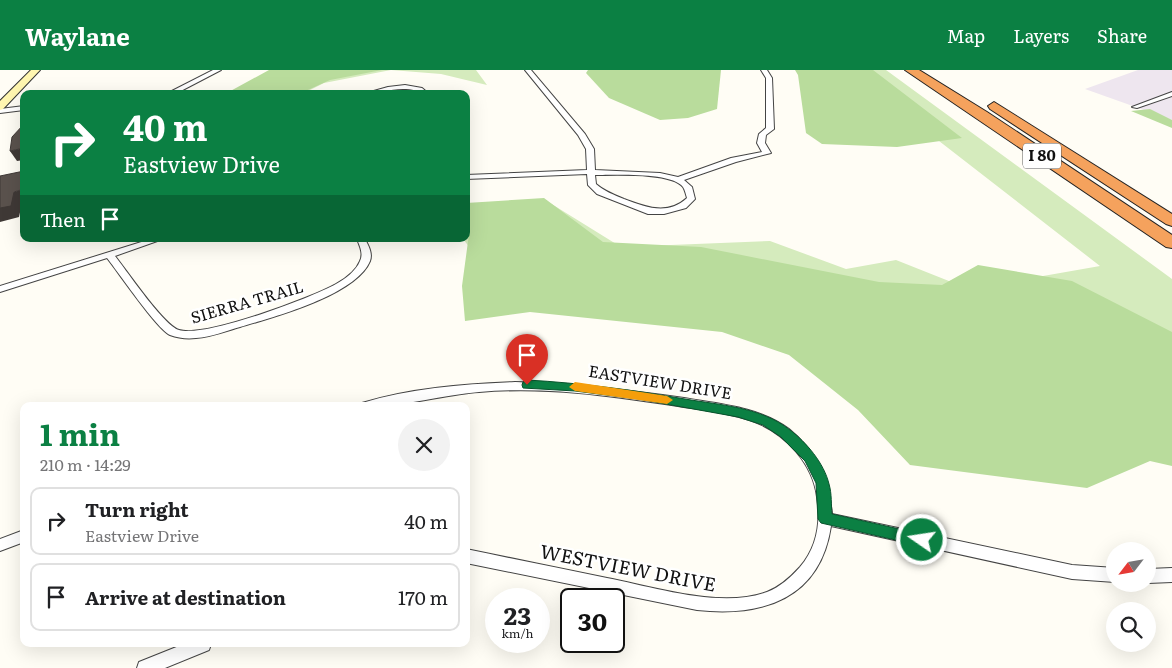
<!DOCTYPE html>
<meta charset="utf-8">
<style>
body{margin:0;font-family:Literata,serif;background:#f2f2f2;color:#202124;height:100vh;display:flex;flex-direction:column;font-size:19px;white-space:nowrap}
*{box-sizing:border-box;margin:0}
p{font-size:16px;color:#757577}
.icon{flex:none;width:28px;height:28px;fill:none;stroke:currentColor;stroke-width:2;stroke-linecap:round;stroke-linejoin:round}
.map{position:relative;flex:1;overflow:hidden}
.panel{position:absolute;left:20px;top:332px;width:450px;height:245px;display:flex;flex-direction:column;background:#fff;border-radius:10px;box-shadow:0 5px 20px #0002}
.panel>*{flex:none}
.banner{position:absolute;left:20px;top:20px;width:450px;height:152px;border-radius:10px;box-shadow:0 5px 20px #0002;background:#0b8043;color:#fff;overflow:hidden}
.needle{width:32px;rotate:239deg}
.tools{position:absolute;left:1106px;top:472px;display:grid;gap:10px}
.tools a{display:grid;place-items:center;width:50px;height:50px;border-radius:50%;background:#fff;box-shadow:0 5px 20px #0002;font-size:25px}
.speed{position:absolute;left:485px;top:518px;display:flex;gap:10px;font-size:25px;font-weight:700;text-align:center}
.speed>*{display:grid;place-content:center;width:65px;height:65px;border-radius:50%;background:#fff;box-shadow:0 5px 20px #0002;line-height:1}
.speed small{font-size:12px;font-weight:400}
.speed .limit{border:2px solid #111;border-radius:8px;background:#fff;color:#111}
.pin{position:absolute;display:grid;place-items:center;width:42px;height:42px;color:#fff;margin:-51px -21px;border-radius:50% 50% 50% 0;rotate:-45deg;box-shadow:0 0 5px #0007}
.pin .icon{rotate:45deg}
.me{position:absolute;width:55px;margin:-28px;rotate:283deg;stroke-linejoin:round;filter:drop-shadow(0 0 4px #0008)}
.turn{display:flex;align-items:center;gap:18px;height:105px;padding:0 20px;font-size:22px}
.turn .icon{width:65px;height:65px;stroke-width:2.5}
.turn b{display:block;font-size:35px;line-height:42px}
.then{display:flex;align-items:center;height:48px;padding:0 20px;background:#0003;gap:10px;font-size:19px}
.round{display:grid;place-items:center;flex:none;width:52px;height:52px;border-radius:26px;background:#f2f2f2}
.overview{display:flex;align-items:center;justify-content:space-between;height:85px;padding:0 20px}
h1{font-size:30px;font-weight:700;line-height:38px;color:#0b8043}
ul{padding:0;list-style:none}
li{display:flex;align-items:center;gap:15px;height:68px;margin:0 10px 8px;padding:0 10px;border:2px solid #e0e0e0;border-radius:10px}
li div{flex:1}
li b{display:block;font-size:19px}
li em{font-style:normal}
header{display:flex;align-items:center;gap:30px;box-sizing:border-box;height:70px;padding:0 25px;background:#0b8043;color:#fff}
header strong{font-size:24px}
nav{display:flex;gap:28px;margin-inline-start:auto;font-size:18px}
.map>svg:first-child{display:block}
.industrial{fill:#eee6ef}
.green{fill:#d5ebbd}
.forest{fill:#b9dc9c}
.lines{fill:none;stroke-linecap:round;stroke-linejoin:round}
.street-casing{stroke:#444;stroke-width:2}
.secondary-casing{stroke:#333;stroke-width:2}
.highway-casing{stroke:#222;stroke-width:2}
.street{fill:#fff;fill-rule:evenodd}
.secondary{fill:#fff6b0;fill-rule:evenodd}
.highway{fill:#f5a25d;fill-rule:evenodd}
.shaded-wall{fill:#3f3936}
.building{fill:#5a524d;stroke:#3f3936}
.route{fill:#0b8043;stroke:#07532c}
.slow{fill:#f59e0b}
.labels{text-anchor:middle;stroke-width:5;stroke-linejoin:round;paint-order:stroke}
.shield{fill:#fff;stroke:#585858;stroke-width:1}
.shield-label{font-size:15px;font-weight:bold;fill:#111}
.street-label{font-size:16px;fill:#111;stroke:#fff}
.near-street-label{font-size:19px;fill:#111;stroke:#fff}
</style>
<header>
<strong>Waylane</strong>
<nav><a>Map</a><a>Layers</a><a>Share</a></nav>
</header>
<div class="map">
<svg width="1172" height="598" viewBox="0 0 1172 598">
<rect width="100%" height="100%" fill="#fffdf5"/>
<path class="industrial" d="M1138 0H1172V50L1085 19Z"/>
<g class="green">
<path d="M278 0H476L487 15 441 4 391 0 324 13 302 24H240Z"/>
<path d="M817 0H886L1172 209V305L511 230 463 169H466V137L550 133 621 177 770 171 846 199 896 190 969 219 1100 196 930 64Z"/>
</g>
<g class="forest">
<path d="M269 0H382L330 10 299 24H225Z"/>
<path d="M588 0H721L717 39 688 48 660 50 609 28 586 3Z"/>
<path d="M795 0H873L962 68 897 77 822 74 806 63 798 5Z"/>
<path d="M1150 39 1172 50V58L1131 41Z"/>
<path d="M544 128 603 172 701 177 879 212 942 215 978 195 1072 211 1172 262V396L1150 391 1087 418 910 395 858 340 789 285 722 262 530 242 465 251 462 216 469 164 466 160V133Z"/>
</g>
<g class="lines">
<g class="street-casing">
<g id="street">
<path d="M213 0H221L175 24H166Z"/>
<path d="M525 0H531L585 64 594 79 595 100 660 103 678 107 731 88 762 82 757 73 759 64 766 58V8L761 0H767L772 8 774 59 766 65 765 73 771 83 736 92 684 110 692 117 695 129 686 138 664 144H648L597 124 588 115 587 104 466 109V105L587 100 586 79 578 65ZM595 105C615 105 672 102 683 117 685 120 686 125 687 128 667 146 646 137 624 129 614 125 604 121 596 114Z"/>
<path d="M405 15 422 18 429 24C421 24 415 19 406 19 392 18 378 24 363 24L388 17Z"/>
<path d="M1172 22V26L1137 38 1132 37Z"/>
<path d="M24 36V40L0 43V39Z"/>
<path d="M151 169H163L115 186C127 201 164 256 179 260 205 268 311 228 336 214 345 209 356 201 360 191 364 183 359 175 357 169H365C368 175 373 183 370 191 356 225 274 247 240 257 226 261 211 267 196 268 187 269 178 268 170 265 157 259 119 203 107 188L0 222V216Z"/>
<path d="M515 312C572 313 628 320 684 328 719 334 760 337 789 359 816 381 829 411 832 444L1072 495 1115 498V512L1072 509 831 456C820 529 763 547 697 540L466 493V479C513 489 560 498 607 508 654 517 721 539 767 522 780 517 791 507 800 497 817 477 821 452 817 427 813 394 786 364 755 352 731 343 703 340 678 336 612 326 546 316 479 322 440 325 400 338 360 336L362 333C410 318 464 314 515 312Z"/>
<path d="M24 460V472L0 481V469Z"/>
<path d="M1172 498V512L1148 513V499Z"/>
<path d="M184 574H211L209 580 165 598H137L139 592Z"/>
</g>
</g>
<g class="secondary-casing">
<path id="secondary" d="M31 0H40L3 39 0 40V31Z"/>
</g>
<g class="highway-casing">
<g id="highway">
<path d="M905 0H919L987 42 1172 165V178L1166 177Z"/>
<path d="M994 32 1172 144V156L1166 154 990 39 988 36Z"/>
</g>
</g>
<use href="#street" class="street"/>
<use href="#secondary" class="secondary"/>
<use href="#highway" class="highway"/>
</g>
<g class="shaded-wall">
<path d="M24 78V90L17 91 10 81Z"/>
<path d="M24 119V132L22 133 19 147 0 152V138L14 122Z"/>
</g>
<g class="building">
<path d="M24 54V78L10 81 12 67Z"/>
<path d="M24 101V119L14 122 11 136 0 138V106Z"/>
</g>
<path class="route" d="M527 310C581 313 633 320 685 329 720 335 761 337 790 360 806 372 824 393 829 414 832 424 831 435 832 444L922 464 927 465 929 470 927 475 922 476 821 453 818 449 816 413 805 391 781 367 763 355 738 347 638 329 575 321 523 318 522 315 523 312Z"/>
<path class="slow" d="M575 312 667 326 673 330 667 334 575 321 569 317Z"/>
<g class="labels">
<rect class="shield" x="1023" y="73.5" width="38" height="25" rx="4"/>
<g class="shield-label">
<text x="1042" y="91">I 80</text>
</g>
<g class="street-label">
<text transform="translate(247 232) rotate(-16)" y="6">SIERRA TRAIL</text>
<text transform="translate(660 312) rotate(9)" y="6">EASTVIEW DRIVE</text>
</g>
<g class="near-street-label">
<text transform="translate(628 498) rotate(11)" y="7">WESTVIEW DRIVE</text>
</g>
</g>
</svg>
<div class="tools">
<a><svg class="needle" viewBox="-14 -14 28 28"><path d="M0-13l5 13h-10z" fill="#e53935"/><path d="M0 13l5-13h-10z" fill="#757577"/></svg></a>
<a><svg class="icon" aria-label="search" viewBox="0 0 24 24"><circle cx="10" cy="10" r="6"/><path d="M15 15l6 6"/></svg></a>
</div>
<div class="speed"><div>23<small>km/h</small></div><div class="limit">30</div></div>
<div class="pin" style="left:527px;top:315px;background:#d93025"><svg class="icon" aria-label="arrive" viewBox="0 0 24 24"><path d="M6 21V4h12l-3 4 3 4H6"/></svg></div>
<svg class="me" style="left:922px;top:470px" viewBox="-20 -20 40 40"><circle r="17" fill="#0b8043" stroke="#fff" stroke-width="3"/><path d="M0-11L8 9 0 5-8 9z" fill="#fff"/></svg>
<div class="banner">
<div class="turn"><svg class="icon" aria-label="right" viewBox="0 0 24 24"><path d="M7 20v-9h11M14 6l5 5-5 5"/></svg><div><b>40 m</b>Eastview Drive</div></div>
<div class="then">Then<svg class="icon" aria-label="arrive" viewBox="0 0 24 24"><path d="M6 21V4h12l-3 4 3 4H6"/></svg></div>
</div>
<section class="panel">
<div class="overview"><div><h1>1 min</h1><p>210 m · 14:29</p></div><a class="round"><svg class="icon" aria-label="close" viewBox="0 0 24 24"><path d="M6 6l12 12M18 6L6 18"/></svg></a></div>
<ul>
<li><svg class="icon" aria-label="right" viewBox="0 0 24 24"><path d="M7 20v-9h11M14 6l5 5-5 5"/></svg><div><b>Turn right</b><p>Eastview Drive</p></div><em>40 m</em></li>
<li><svg class="icon" aria-label="arrive" viewBox="0 0 24 24"><path d="M6 21V4h12l-3 4 3 4H6"/></svg><div><b>Arrive at destination</b></div><em>170 m</em></li>
</ul>
</section>
</div>
